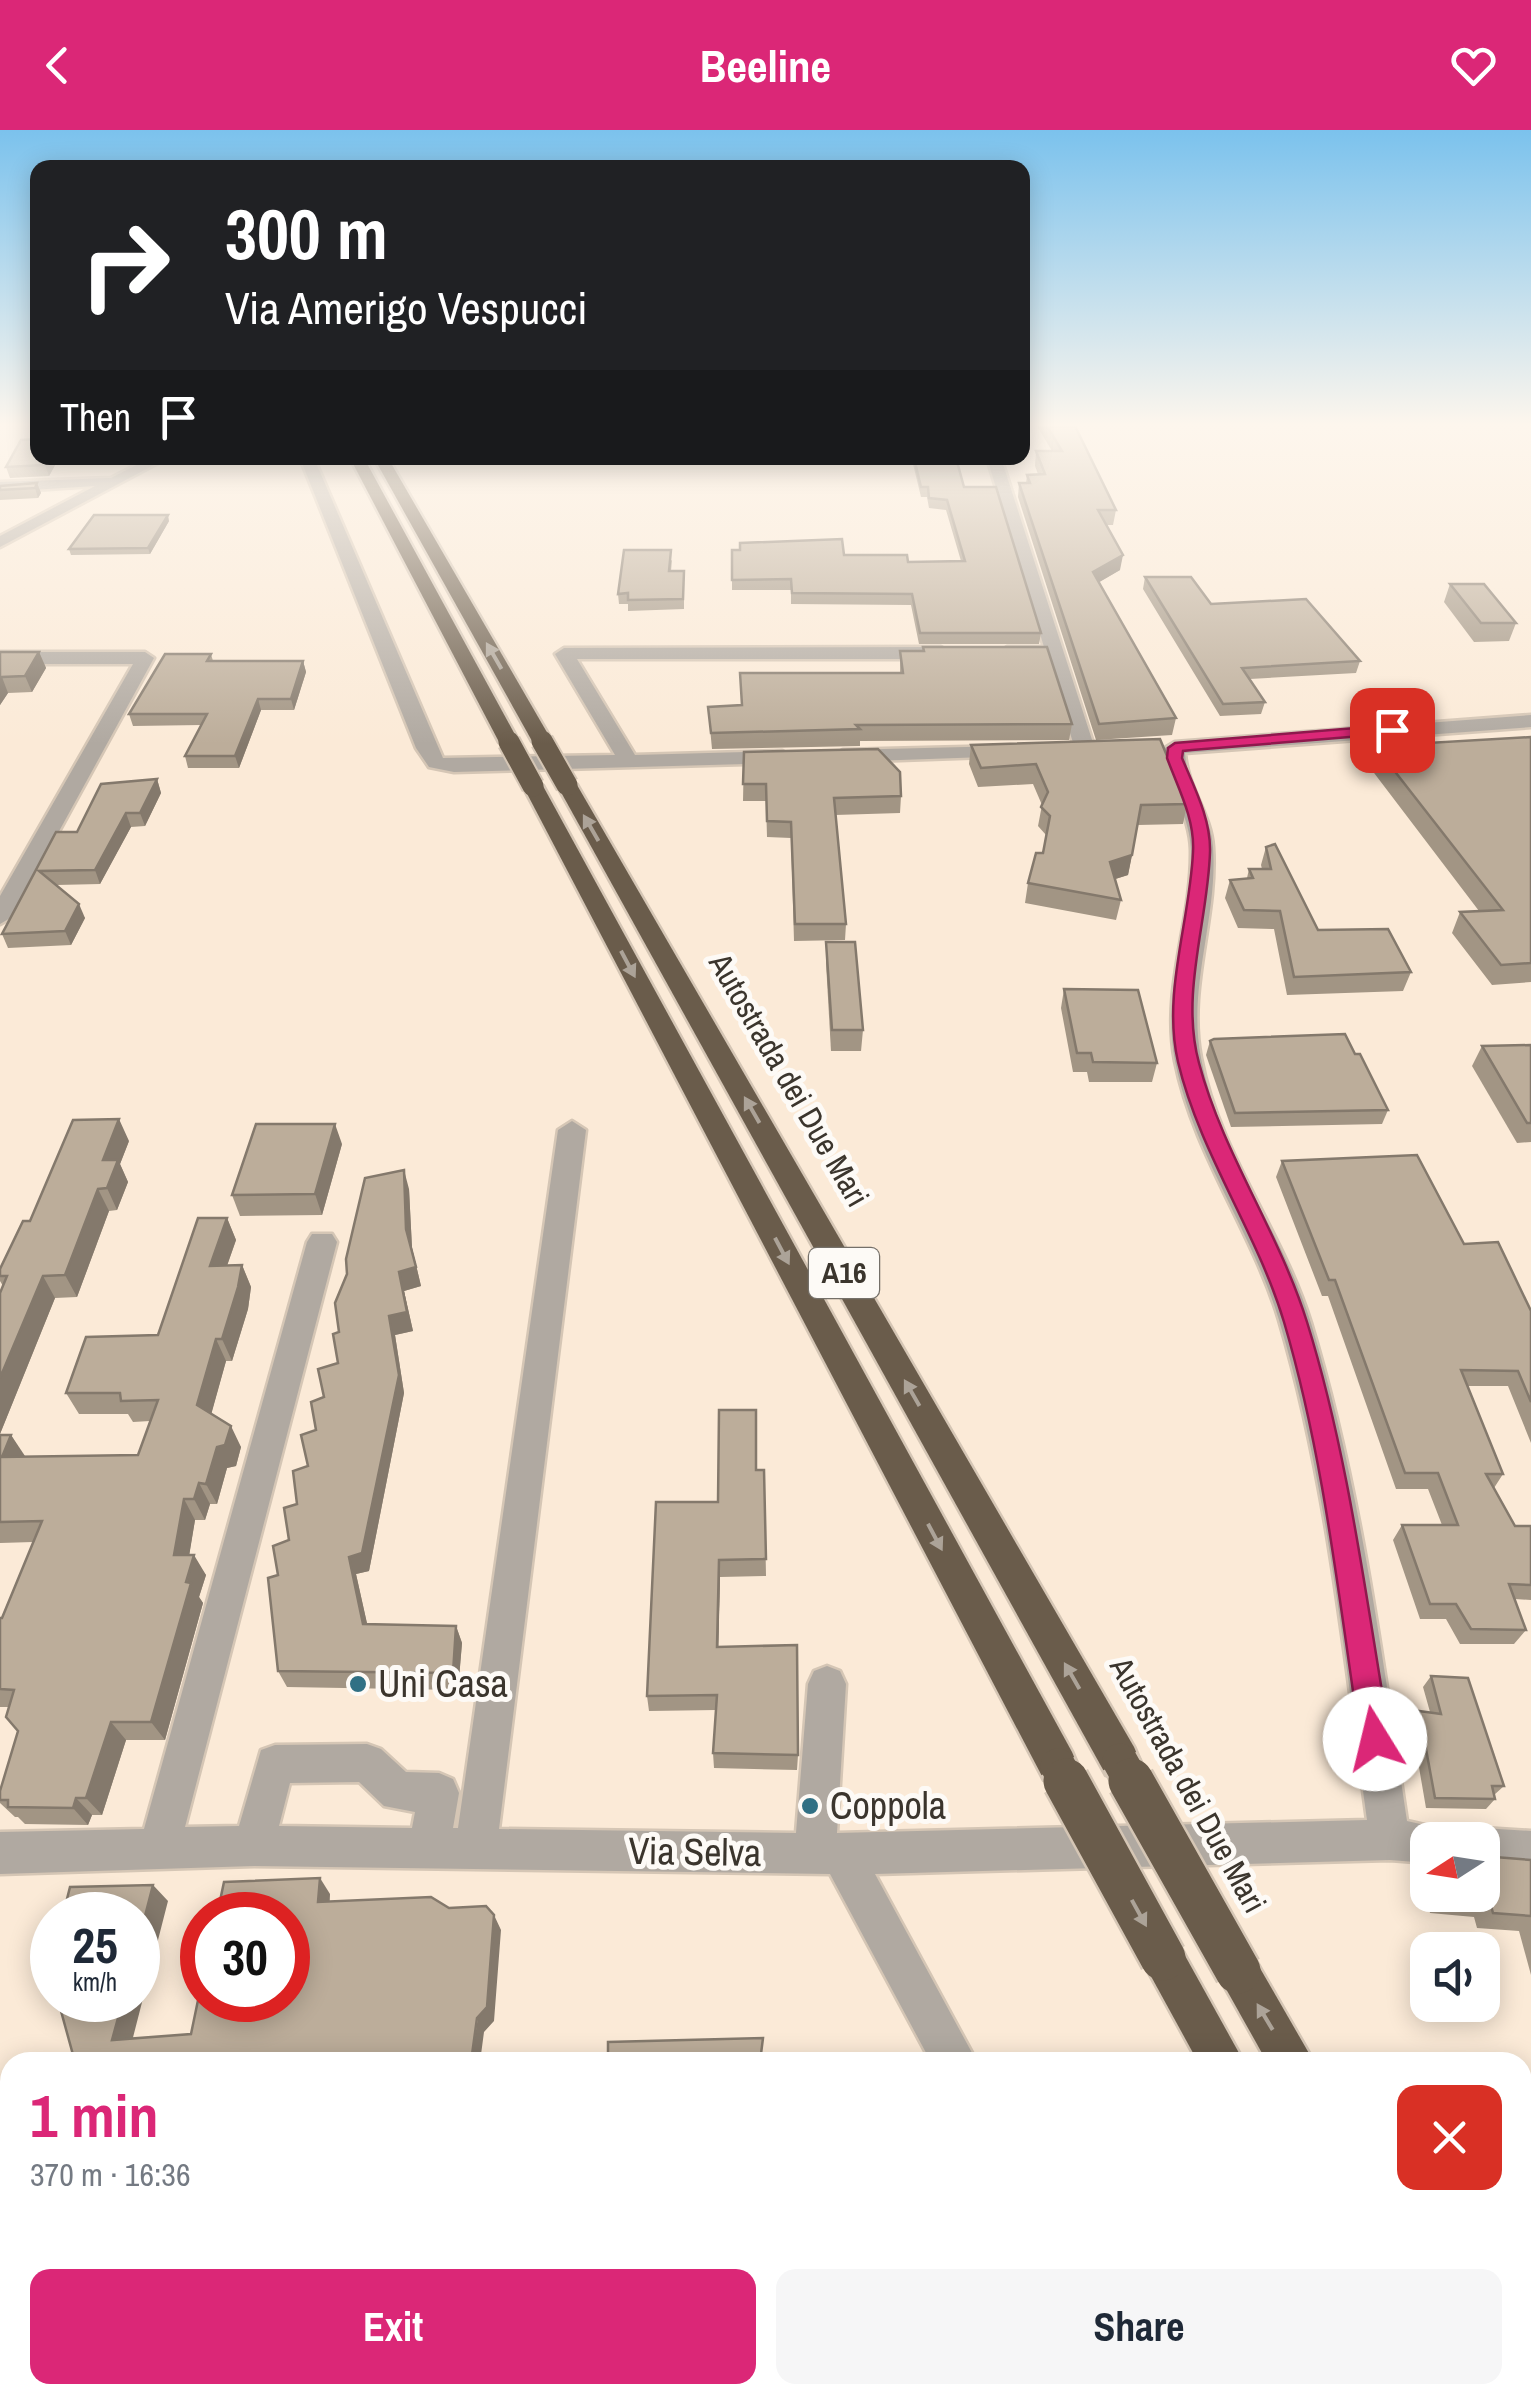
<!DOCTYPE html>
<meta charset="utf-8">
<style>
body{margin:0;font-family:"Archivo Narrow",sans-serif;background:#f6f6f7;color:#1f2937;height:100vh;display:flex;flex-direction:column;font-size:38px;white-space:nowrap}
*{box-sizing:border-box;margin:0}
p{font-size:32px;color:#747a83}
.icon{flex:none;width:55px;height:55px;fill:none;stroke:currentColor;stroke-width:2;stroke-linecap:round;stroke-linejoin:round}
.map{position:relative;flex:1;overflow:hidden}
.sheet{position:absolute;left:0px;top:1922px;width:1532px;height:352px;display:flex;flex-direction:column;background:#fff;border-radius:30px 30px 0 0;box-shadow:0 5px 25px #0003}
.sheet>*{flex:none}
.guide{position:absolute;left:30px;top:30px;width:1000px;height:305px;border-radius:20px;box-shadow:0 5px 25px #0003;background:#202124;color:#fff;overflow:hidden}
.needle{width:65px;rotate:258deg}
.controls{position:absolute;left:1410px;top:1692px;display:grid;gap:20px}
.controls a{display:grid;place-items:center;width:90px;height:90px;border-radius:20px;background:#fff;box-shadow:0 5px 25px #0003;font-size:50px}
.speed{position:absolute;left:30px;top:1762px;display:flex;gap:20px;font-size:50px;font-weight:700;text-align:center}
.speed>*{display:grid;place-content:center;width:130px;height:130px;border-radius:50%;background:#fff;box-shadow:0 5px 25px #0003;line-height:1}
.speed small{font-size:25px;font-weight:400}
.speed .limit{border:15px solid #d22;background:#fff;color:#111}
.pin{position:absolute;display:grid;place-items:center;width:85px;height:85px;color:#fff;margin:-42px;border-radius:20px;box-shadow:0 5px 15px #0006}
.me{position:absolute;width:110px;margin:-55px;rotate:351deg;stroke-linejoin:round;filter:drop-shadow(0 0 8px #0008)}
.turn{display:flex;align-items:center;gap:35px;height:210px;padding:0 30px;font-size:45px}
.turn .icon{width:130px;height:130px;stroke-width:2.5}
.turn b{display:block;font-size:70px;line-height:85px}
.then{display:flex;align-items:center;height:95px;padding:0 30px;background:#0003;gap:20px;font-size:38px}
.round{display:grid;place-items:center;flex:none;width:105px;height:105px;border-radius:20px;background:#f6f6f7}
.summary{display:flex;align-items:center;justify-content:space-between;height:170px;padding:0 30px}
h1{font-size:60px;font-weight:700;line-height:75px;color:#db2777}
.cta{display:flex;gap:20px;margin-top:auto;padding:20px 30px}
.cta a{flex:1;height:115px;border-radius:20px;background:#db2777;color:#fff;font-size:40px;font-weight:700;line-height:115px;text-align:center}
.cta a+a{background:#f6f6f7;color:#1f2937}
header{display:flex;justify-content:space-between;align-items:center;height:130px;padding:0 30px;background:#db2777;color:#fff;font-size:45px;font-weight:700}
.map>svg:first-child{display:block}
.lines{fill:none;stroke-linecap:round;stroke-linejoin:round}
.minor-casing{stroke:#d5c6b5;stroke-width:5}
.highway-casing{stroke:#d5c6b5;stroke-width:5}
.minor{fill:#b0a9a1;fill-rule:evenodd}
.highway{fill:#6a5c4b;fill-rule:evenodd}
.highway-bridge-far2-casing{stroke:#d5c6b5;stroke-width:25;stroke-linecap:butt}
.highway-bridge-far1-casing{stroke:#d5c6b5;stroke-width:40;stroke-linecap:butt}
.highway-bridge-casing{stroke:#d5c6b5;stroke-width:50;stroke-linecap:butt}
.highway-bridge-far2{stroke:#6a5c4b;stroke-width:21}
.highway-bridge-far1{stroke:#6a5c4b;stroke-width:35}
.highway-bridge{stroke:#6a5c4b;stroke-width:45}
.wall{fill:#a29584}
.shaded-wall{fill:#84796c}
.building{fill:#bcad9a;stroke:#84796c;stroke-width:2.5}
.oneway{fill:#aca398}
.route{fill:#db2777;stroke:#8e194d;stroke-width:2.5}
.poi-dot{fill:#307084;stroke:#fdfaf6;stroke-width:4}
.labels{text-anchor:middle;stroke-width:10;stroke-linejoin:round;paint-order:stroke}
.shield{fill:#fdfaf6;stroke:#757069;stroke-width:2.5}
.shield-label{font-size:30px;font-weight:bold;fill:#3b352d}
.street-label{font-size:32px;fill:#3b352d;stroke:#fdfaf6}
.near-poi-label{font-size:38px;fill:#3b352d;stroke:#fdfaf6;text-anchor:start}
.near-street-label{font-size:38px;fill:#3b352d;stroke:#fdfaf6}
</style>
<header><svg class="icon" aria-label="back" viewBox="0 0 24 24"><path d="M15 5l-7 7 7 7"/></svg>Beeline<svg class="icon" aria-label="heart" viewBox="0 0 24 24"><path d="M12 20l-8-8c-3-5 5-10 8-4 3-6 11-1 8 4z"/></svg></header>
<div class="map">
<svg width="1531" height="2274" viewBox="0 0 1531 2274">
<rect width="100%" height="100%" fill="#fbead7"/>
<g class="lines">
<g class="minor-casing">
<g id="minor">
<path d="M150 328H167L0 417V406L95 356 0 362V352L111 348Z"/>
<path d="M300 328H314L443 628 615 625 555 524 564 518 941 517 950 523 941 529H577L635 625 782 621 792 627 782 633 454 642 429 637 416 618Z"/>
<path d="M987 328H1001L1095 619 1092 623 1075 619 1047 529H1007L998 523 1007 517H1044Z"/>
<path d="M0 522H145L154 528 12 787 0 794V766L133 534H0Z"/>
<path d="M1531 585V597L1185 623C1187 657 1211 684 1213 717 1218 788 1187 857 1201 928 1219 1023 1283 1102 1311 1193 1360 1354 1382 1525 1407 1691L1442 1699 1447 1710H1428V1733L1390 1730 875 1744 977 1932H931L830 1744 254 1736 0 1744V1702L144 1699 307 1112 312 1104H332L337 1112 185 1697 239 1696 261 1620 275 1615 367 1614 381 1619 406 1642 439 1643 453 1649 459 1663 453 1698H458L558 1000 572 991 586 1000 499 1699 796 1703 808 1554 814 1541 827 1536 840 1541 846 1554 837 1703 1367 1690C1344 1524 1327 1352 1279 1190 1252 1101 1193 1023 1175 931 1161 859 1192 791 1191 720 1190 684 1166 654 1165 618L1175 612ZM359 1652 384 1676 415 1682 412 1698 279 1696 290 1653Z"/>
<path d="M1007 616 1014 618V626L843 632 833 626 843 620Z"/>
<path d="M1482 1698 1531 1701V1743L1482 1739V1710H1465L1468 1704Z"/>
<path d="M1111 2265H1164L1168 2274H1115Z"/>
</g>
</g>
<g class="highway-casing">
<g id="highway">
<path d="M350 328H364L519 612 516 616 499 612Z"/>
<path d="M374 328H388L552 611 549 615 532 611Z"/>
<path d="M567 649 577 655 1134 1617 1140 1631 1134 1645 1120 1650 1106 1645 557 655Z"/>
<path d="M533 650 543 656 1072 1622 1078 1636 1072 1650 1058 1655 1044 1650 523 656Z"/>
<path d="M1163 1806 1178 1813 1244 1932H1198L1141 1828 1148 1813Z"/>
<path d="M1238 1819 1253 1826 1314 1932H1267L1216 1841 1223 1826Z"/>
<path d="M1383 2265H1436L1440 2274H1387Z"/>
<path d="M1466 2265H1520L1524 2274H1470Z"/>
</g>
</g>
<use href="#minor" class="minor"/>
<use href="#highway" class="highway"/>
<g class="highway-bridge-far2-casing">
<g id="highway-bridge-far2">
<path d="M542 611 567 655"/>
<path d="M509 612 533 656"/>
</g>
</g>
<g class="highway-bridge-far1-casing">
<g id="highway-bridge-far1">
<path d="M1120 1631 1133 1654"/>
<path d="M1058 1636 1068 1654"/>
</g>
</g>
<g class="highway-bridge-casing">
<g id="highway-bridge">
<path d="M1066 1651 1163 1828"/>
<path d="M1131 1651 1238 1841"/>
</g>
</g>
<use href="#highway-bridge-far2" class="highway-bridge-far2"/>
<use href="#highway-bridge-far1" class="highway-bridge-far1"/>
<use href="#highway-bridge" class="highway-bridge"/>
</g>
<g class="wall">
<path d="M1037 296H1075L1116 380 1113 395H1106L1120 440 1099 452 1176 588 1172 605 1096 610 1018 367 1019 353H1026L1027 345 1038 344 1035 336 1036 321H1052Z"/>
<path d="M59 328 49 346 10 348 6 337Z"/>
<path d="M913 328H956L964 357 1041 503 1039 514H919L911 475 791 474V460H732V420L844 425 908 432 961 431 946 380 929 378 927 367H921L913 334Z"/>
<path d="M37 353 41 363 38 368 0 370V356Z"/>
<path d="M169 391 150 424 71 425 69 419Z"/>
<path d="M672 430 671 441H684V479L628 481V474H619L618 464Z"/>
<path d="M1145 447 1360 531 1356 543 1250 549 1265 572 1261 584 1220 586 1143 459Z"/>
<path d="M1450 454 1516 493 1509 511 1474 512 1444 472Z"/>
<path d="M923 517 1072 594 1069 610 860 611V616L712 619 708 577 741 575 900 543V521H923Z"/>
<path d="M0 522H39L46 538 32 562 8 563 0 575Z"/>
<path d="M211 524 213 531H303L306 542 294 580H261L239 638H188L185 626 201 595 133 596 129 584Z"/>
<path d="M1531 607V852L1492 855 1452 803 1460 782 1479 781 1368 635 1375 616Z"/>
<path d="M971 615 1187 674 1183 694 1138 695 1128 745 1115 749 1121 770 1116 790 1025 773 1028 753 1043 723 1046 705 1038 696 1042 675 1033 654 978 657 969 634Z"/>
<path d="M744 622 901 666 900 683 835 685 846 794 845 810 794 811 791 708 767 707 766 671H743Z"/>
<path d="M157 649 161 663 145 696 131 697 100 754 56 755 85 788 71 815 8 818 2 804 56 702H77Z"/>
<path d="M1266 717 1318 800 1411 842 1403 861 1287 865 1274 799 1238 798 1225 768 1230 750 1247 748 1249 739H1262L1261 735Z"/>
<path d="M826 812 863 900 861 921H831L826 833Z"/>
<path d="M1064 859 1157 933 1152 952H1089L1087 942H1073L1061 878Z"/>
<path d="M1210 911 1355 924 1388 980 1382 994 1231 997 1206 925Z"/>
<path d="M1531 915V1012L1517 1013 1472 936 1482 916Z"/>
<path d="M129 1011 120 1034 128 1052 117 1080 109 1081 77 1167 55 1168 0 1304V1163L3 1156 0 1151V1139L30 1091Z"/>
<path d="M342 1014 322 1085 240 1086 232 1065Z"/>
<path d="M1282 1031 1464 1114 1531 1181V1313L1508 1256H1468L1503 1344 1494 1358 1515 1396H1531V1470L1515 1469 1526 1500 1514 1514H1460L1446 1489H1420L1393 1410 1402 1395H1442L1428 1359H1396L1328 1166H1322L1276 1047Z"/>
<path d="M409 1059 412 1118 421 1156 404 1161 413 1201 395 1205 404 1263 369 1441 356 1444 367 1494 456 1496 462 1513 458 1560 287 1557 278 1541V1445L289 1410 324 1267 338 1233 339 1202Z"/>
<path d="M227 1088 236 1110 227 1136 242 1135 251 1157 248 1179 232 1231H226L211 1284 241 1317 236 1336 227 1338 217 1374H210L205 1390H195L189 1425 206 1445 199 1467 203 1473 165 1610H126L102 1685H92L88 1695 25 1694 18 1687H15L0 1673V1661L18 1601 9 1577H0V1488H2L33 1412 0 1413V1305H11L24 1327 138 1325 150 1291 133 1292 128 1284H79L66 1263 158 1205Z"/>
<path d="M756 1340H764L766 1446 720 1447 718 1517 798 1625 797 1640 714 1638 713 1623 716 1580 649 1581 647 1566 718 1372Z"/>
<path d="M1431 1546 1504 1656 1494 1665 1495 1669 1486 1679 1426 1678 1411 1591 1419 1581 1430 1582 1423 1557Z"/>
<path d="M1428 1730V1765H1482L1531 1730V1845L1519 1801 1477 1798 1474 1787 1430 1783 1420 1738Z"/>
</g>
<g class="shaded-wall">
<path d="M49 328H59L49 346 45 335Z"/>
<path d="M37 353 41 363 38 368 35 358Z"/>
<path d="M168 385 169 391 150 424 148 418Z"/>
<path d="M1123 425 1120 440 1091 457 1093 442Z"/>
<path d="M39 522 46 538 32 562 25 546Z"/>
<path d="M303 531 306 542 294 580 291 569Z"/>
<path d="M2 547 8 563 0 575V549Z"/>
<path d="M258 569 261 580 239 638 235 626Z"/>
<path d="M157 649 161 663 145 696 140 683Z"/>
<path d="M126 683 131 697 100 754 95 740Z"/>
<path d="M1132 725 1128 745 1106 752 1110 732Z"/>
<path d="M79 774 85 788 71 815 65 801Z"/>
<path d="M119 989 129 1011 120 1034 128 1052 117 1080 107 1058 103 1030Z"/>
<path d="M335 994 342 1014 322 1085 315 1064Z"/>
<path d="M404 1040 409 1059 412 1118 421 1156 404 1161 413 1201 395 1205 404 1263 369 1441 356 1444 371 1511 363 1494 349 1427 389 1186 406 1099Z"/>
<path d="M98 1059 109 1081 77 1167 65 1145Z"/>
<path d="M227 1088 236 1110 219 1158 210 1136Z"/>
<path d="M242 1135 251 1157 248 1179 232 1231 222 1209Z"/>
<path d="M43 1146 55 1168 0 1304V1248Z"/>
<path d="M216 1209 226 1231 208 1296 197 1275Z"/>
<path d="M231 1296 241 1317 236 1336 227 1338 217 1374 206 1354 217 1317Z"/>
<path d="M11 1305 25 1326 16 1348 2 1327Z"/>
<path d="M199 1353 210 1374 205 1390 194 1369Z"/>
<path d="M184 1369 195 1390 186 1445 174 1425Z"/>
<path d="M194 1425 206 1445 199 1467 203 1473 165 1610 151 1592Z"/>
<path d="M719 1430 720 1447 718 1533 717 1517Z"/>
<path d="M456 1496 462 1513 458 1560 453 1543Z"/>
<path d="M111 1592 126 1610 102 1685 86 1668Z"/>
<path d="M76 1668 92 1685 88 1695 73 1678Z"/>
<path d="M320 1748 330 1764 329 1788 318 1772Z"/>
<path d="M153 1755 168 1771 129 1923 112 1910 123 1870H138V1813Z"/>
<path d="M494 1785 501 1800 494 1891 484 1902 480 1932H471Z"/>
<path d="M0 2014 10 2019 0 2056Z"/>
<path d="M10 2097V2137L0 2133V2128Z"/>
<path d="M0 2135 8 2138 6 2144 0 2142Z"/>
<path d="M137 2266 152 2270 154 2274H140Z"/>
</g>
<g class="building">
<path d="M1047 296H1075L1116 380H1098L1123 425 1093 442 1176 588 1099 594 1019 353H1030L1027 345 1045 344 1036 321H1062Z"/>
<path d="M38 309V328H49L45 335 6 337 21 310Z"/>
<path d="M914 328H956L964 357H996L1041 503H920L912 464 792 463 791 449 732 450V420H740V413L842 409 844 425H907L908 432 965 431 947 370 929 368 928 357H921Z"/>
<path d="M37 353 35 358 0 360V356Z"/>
<path d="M94 385H168L148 418 69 419Z"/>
<path d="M624 420H671L669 441H684L683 469 628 470V463L618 464Z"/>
<path d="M1145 447H1191L1211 474 1306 469 1360 531 1242 538 1265 572 1223 574Z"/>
<path d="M1450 454H1484L1516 493H1481Z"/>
<path d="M923 517H1047L1072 594 856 595 860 599 711 603 708 577 742 575 740 543H903L900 521H924Z"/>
<path d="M0 522H39L25 546 2 547 0 549Z"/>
<path d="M165 524H211L207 531H303L291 569H258L235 626H185L207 584H129Z"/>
<path d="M1531 607V833L1501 835 1460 782 1503 780 1375 616Z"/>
<path d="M1160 609 1187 674 1141 675 1132 725 1110 732 1121 770 1028 753 1036 723H1043L1050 686 1041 677 1048 662 1036 634 981 638 971 615Z"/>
<path d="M878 619 900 642 901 666 834 668 846 794H795L791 692 767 691 766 654H743L744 622Z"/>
<path d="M157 649 140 683H126L95 740 39 741 79 774 65 801 2 804 56 702H77L101 654Z"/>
<path d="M1275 714 1318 800 1388 799 1411 842 1294 847 1280 781 1244 780 1230 750 1253 748 1249 739H1271L1266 717Z"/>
<path d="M826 812H855L863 900H832Z"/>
<path d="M1064 859 1138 860 1157 933 1093 932 1091 923H1077Z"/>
<path d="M1345 904 1355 924H1360L1388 980 1235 983 1210 911 1214 909Z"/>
<path d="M1531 915V993H1527L1482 916Z"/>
<path d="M119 989 103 1030H118L107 1058 98 1059 65 1145 43 1146 0 1248V1163L7 1146H0V1139L23 1091H30L73 990Z"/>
<path d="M256 994H335L315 1064 232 1065Z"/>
<path d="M1417 1025 1464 1114 1498 1112 1531 1181V1272L1518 1241 1461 1240 1503 1344H1486L1515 1396H1531V1455L1509 1454 1526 1500 1471 1499 1456 1474H1430L1402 1395H1458L1438 1343H1405L1335 1150H1329L1282 1031Z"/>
<path d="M404 1040 406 1099 416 1137 399 1142 407 1182 389 1186 399 1245 362 1423 349 1427 363 1494 456 1496 453 1543 278 1541 268 1448 278 1445 273 1416 289 1410 284 1378 297 1374 293 1341 308 1336 301 1305 316 1300 311 1272 324 1267 318 1239 338 1233 333 1204 339 1202 335 1173 347 1144 346 1129 365 1048Z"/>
<path d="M198 1088H227L210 1136 242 1135 238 1157 222 1209H216L197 1275 231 1296 225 1315 217 1317 206 1354 199 1353 194 1369H184L174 1425H194L186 1452 191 1453 151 1592H111L86 1668H76L73 1678 8 1677V1670H0V1661L18 1601 6 1587 14 1560 0 1559V1488H2L42 1391 0 1392V1305H11L2 1327 138 1325 158 1270 121 1271 120 1263H66L86 1207 158 1205Z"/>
<path d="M719 1280H756V1340H764L766 1429 719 1430 717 1517 797 1515 798 1625 713 1623 717 1565 647 1566 656 1372H718Z"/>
<path d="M1431 1546 1468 1548 1504 1656H1492L1495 1669 1435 1668 1419 1581 1441 1584Z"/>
<path d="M1482 1726 1531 1730V1786L1493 1783 1490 1772 1445 1768V1765H1482Z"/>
<path d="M320 1748 318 1772 431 1767 449 1778 486 1776 494 1785 487 1877 477 1888 471 1932H75L61 1881H68L64 1870H123L112 1910 191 1904 202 1851V1870H288V1785H217L224 1752Z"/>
<path d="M153 1755 138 1813V1785H63L70 1757Z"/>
<path d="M52 1802V1839L40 1804Z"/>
<path d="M763 1908 760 1932H608V1912Z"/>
<path d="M0 2068H9L7 2076H10V2097L0 2128Z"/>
<path d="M0 2257H10V2265L137 2266 140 2274H0Z"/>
<path d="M914 2265H1054L1055 2274H915Z"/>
</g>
<defs><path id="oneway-solid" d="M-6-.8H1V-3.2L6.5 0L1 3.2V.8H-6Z" transform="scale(2.5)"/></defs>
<g class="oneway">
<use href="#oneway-solid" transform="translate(494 526) rotate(-120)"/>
<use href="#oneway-solid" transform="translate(591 698) rotate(-120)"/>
<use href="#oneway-solid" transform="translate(628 834) rotate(62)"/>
<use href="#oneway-solid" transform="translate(752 980) rotate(-120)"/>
<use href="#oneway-solid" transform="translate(782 1121) rotate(62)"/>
<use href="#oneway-solid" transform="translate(912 1263) rotate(-120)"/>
<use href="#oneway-solid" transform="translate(935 1407) rotate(62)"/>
<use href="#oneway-solid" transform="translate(1072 1546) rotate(-120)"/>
<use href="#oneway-solid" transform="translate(1139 1783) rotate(61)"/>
<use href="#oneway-solid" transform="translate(1265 1887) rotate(-121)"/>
</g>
<linearGradient id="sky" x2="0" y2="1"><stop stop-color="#7bc2ed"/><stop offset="0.48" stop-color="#fdf6ed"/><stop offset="1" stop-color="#fdf6ed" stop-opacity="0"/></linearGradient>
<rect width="1531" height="614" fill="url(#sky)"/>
<path class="route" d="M1392 595 1400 600 1398 603 1192 620 1183 621 1182 628C1194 657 1211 689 1210 722 1208 791 1180 864 1199 933 1223 1024 1279 1102 1307 1192 1349 1327 1366 1470 1390 1609L1385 1619 1375 1623 1364 1619 1360 1609C1339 1470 1324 1327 1284 1192 1257 1102 1200 1024 1178 932 1162 863 1190 791 1193 722 1195 689 1178 658 1167 628L1168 618 1175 613Z"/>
<g class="poi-dot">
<circle cx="358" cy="1554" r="10"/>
<circle cx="810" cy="1676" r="10"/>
</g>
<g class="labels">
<rect class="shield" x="809" y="1118" width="70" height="50" rx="8"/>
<g class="shield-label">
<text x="844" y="1153">A16</text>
</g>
<g class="street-label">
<text transform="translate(789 950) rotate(60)" y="11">Autostrada dei Due Mari</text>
<text transform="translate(1188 1655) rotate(61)" y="11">Autostrada dei Due Mari</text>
</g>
<g class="near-poi-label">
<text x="378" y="1567">Uni Casa</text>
<text x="830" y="1689">Coppola</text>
</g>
<g class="near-street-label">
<text transform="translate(695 1722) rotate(1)" y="13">Via Selva</text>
</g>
</g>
</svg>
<div class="controls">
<a><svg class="needle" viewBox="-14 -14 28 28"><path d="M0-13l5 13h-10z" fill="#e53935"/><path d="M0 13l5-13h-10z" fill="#747a83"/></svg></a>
<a><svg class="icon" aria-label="sound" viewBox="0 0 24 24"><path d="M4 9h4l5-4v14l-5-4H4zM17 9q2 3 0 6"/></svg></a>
</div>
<div class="speed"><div>25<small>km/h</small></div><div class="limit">30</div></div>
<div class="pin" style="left:1392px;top:600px;background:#d93025"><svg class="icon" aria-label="arrive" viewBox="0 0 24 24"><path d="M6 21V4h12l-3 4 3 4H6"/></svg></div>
<svg class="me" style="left:1375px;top:1609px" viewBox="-20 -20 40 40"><circle r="19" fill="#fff"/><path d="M0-13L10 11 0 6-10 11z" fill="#db2777"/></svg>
<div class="guide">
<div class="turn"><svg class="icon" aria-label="right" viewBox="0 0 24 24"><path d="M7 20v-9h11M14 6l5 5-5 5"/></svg><div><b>300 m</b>Via Amerigo Vespucci</div></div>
<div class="then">Then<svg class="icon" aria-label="arrive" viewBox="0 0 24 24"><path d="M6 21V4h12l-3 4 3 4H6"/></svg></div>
</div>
<section class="sheet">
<div class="summary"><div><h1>1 min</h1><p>370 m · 16:36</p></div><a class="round" style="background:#d93025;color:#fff"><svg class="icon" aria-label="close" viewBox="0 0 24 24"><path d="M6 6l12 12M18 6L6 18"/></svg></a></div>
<div class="cta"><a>Exit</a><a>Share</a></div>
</section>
</div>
